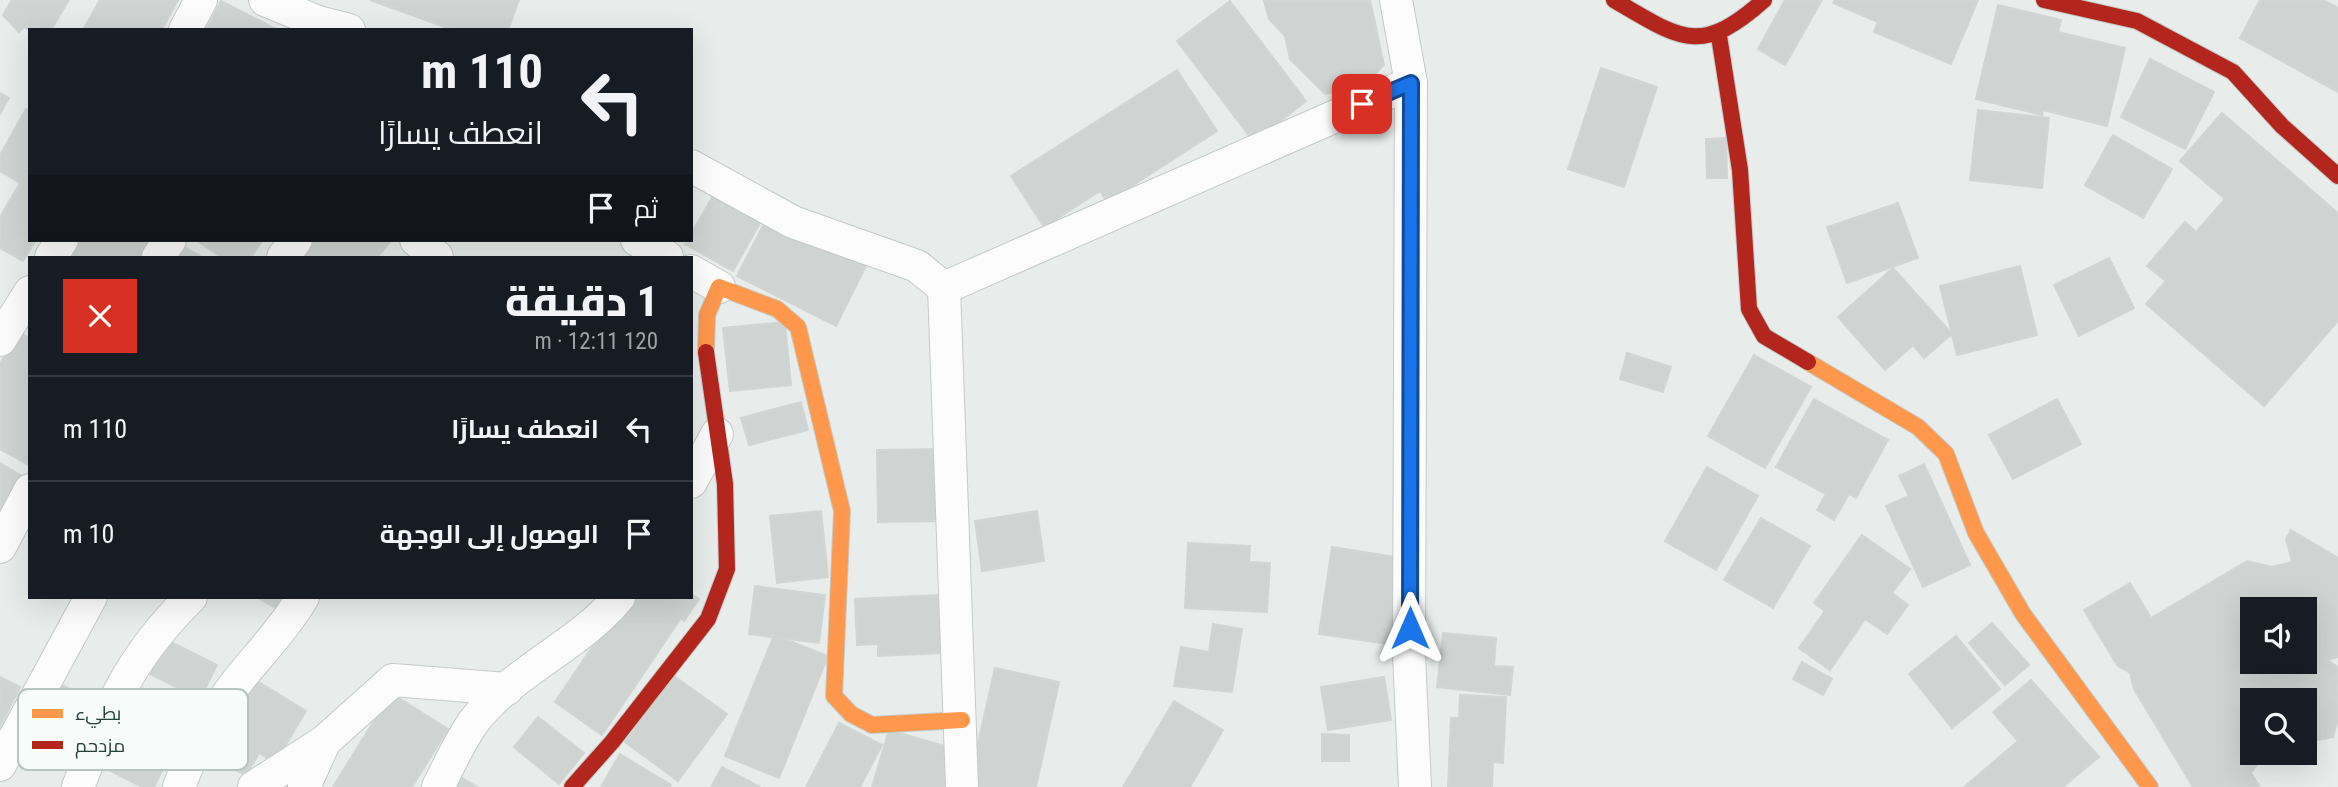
<!DOCTYPE html>
<html lang="ar">
<meta charset="utf-8">
<style>
body{margin:0;font-family:"Roboto Condensed",Cairo,sans-serif;background:#242831;color:#f1f3f6;direction:rtl;height:100vh;display:flex;flex-direction:column;font-size:26px;white-space:nowrap}
*{box-sizing:border-box;margin:0}
p{font-size:23px;color:#9ea1a6}
.icon{flex:none;width:38px;height:38px;fill:none;stroke:currentColor;stroke-width:2;stroke-linecap:round;stroke-linejoin:round}
.map{position:relative;flex:1;overflow:hidden;direction:ltr}
.side{position:absolute;left:28px;top:256px;width:665px;height:343px;display:flex;flex-direction:column;background:#171b24;border-radius:0px;box-shadow:0 7px 28px #0002;direction:rtl}
.side>*{flex:none}
.hud{position:absolute;left:28px;top:28px;width:665px;height:214px;border-radius:0px;box-shadow:0 7px 28px #0002;direction:rtl;background:#171b24;color:#f1f3f6;overflow:hidden}
.controls{position:absolute;left:2240px;top:597px;display:grid;gap:14px}
.controls a{display:grid;place-items:center;width:77px;height:77px;border-radius:0px;background:#171b24;box-shadow:0 7px 28px #0002;font-size:35px}
.pin{position:absolute;display:grid;place-items:center;width:60px;height:60px;color:#fff;margin:-30px;border-radius:14px;box-shadow:0 4px 10px #0006}
.me{position:absolute;width:77px;margin:-38px;rotate:0deg;stroke-linejoin:round;filter:drop-shadow(0 0 5px #0008)}
.turn{display:flex;align-items:center;gap:24px;height:147px;padding:0 35px;font-size:32px}
.turn .icon{width:91px;height:91px;stroke-width:2.5}
.turn b{display:block;font-size:49px;line-height:60px}
.then{display:flex;align-items:center;height:66px;padding:0 35px;background:#0003;gap:14px;font-size:26px}
.round{display:grid;place-items:center;flex:none;width:74px;height:74px;border-radius:0px;background:#242831}
.summary{display:flex;align-items:center;justify-content:space-between;height:119px;padding:0 35px}
h1{font-size:42px;font-weight:800;line-height:52px}
ul{padding:0;list-style:none}
li{display:flex;align-items:center;gap:21px;height:105px;padding:0 35px;border-top:2px solid #363941}
li div{flex:1}
li b{display:block;font-size:26px}
li em{font-style:normal}
.map>svg:first-child{display:block}
.building{fill:#cfd4d2;stroke:#d1d6d4;stroke-width:2;fill-rule:evenodd}
.lines{fill:none;stroke-linecap:round;stroke-linejoin:round}
.street-casing{stroke:#c5cac8;stroke-width:34}
.slow-casing{stroke:#c3cbc8;stroke-width:18}
.jam-casing{stroke:#c3cbc8;stroke-width:18}
.street{stroke:#fcfcfc;stroke-width:32}
.slow{stroke:#ff974d;stroke-width:16}
.jam{stroke:#b3261e;stroke-width:16}
.route-casing{stroke:#114b97;stroke-width:18}
.route{stroke:#1a73e8;stroke-width:12}
.key{fill:#f7fbf9;stroke:#b8c4c0;stroke-width:2}
.key-label{font-size:19px;fill:#24423a}
</style>
<div class="map">
<svg width="2338" height="787" viewBox="0 0 2338 787">
<rect width="100%" height="100%" fill="#e8edeb"/>
<g class="building">
<path d="M12 0H69L51 30H30L24 27 19 32 3 15Z"/>
<path d="M100 0H178L162 30H83Z"/>
<path d="M370 0H519L508 30H453Z"/>
<path d="M1370 0 1384 65 1364 85 1325 94 1290 59 1285 36 1269 19 1264 1Z"/>
<path d="M1785 0H1822L1785 65 1758 49Z"/>
<path d="M1835 0H1978L1951 64 1874 32 1878 22 1833 3Z"/>
<path d="M2260 0H2323L2338 8V92L2240 38Z"/>
<path d="M221 1 278 30H206Z"/>
<path d="M1230 1 1306 101 1254 142 1177 41Z"/>
<path d="M1998 5 2061 20 2058 32 2125 48 2107 126 2043 110 2042 115 1976 99Z"/>
<path d="M2150 59 2214 92 2185 149 2121 117Z"/>
<path d="M1601 68 1657 87 1624 187 1568 169Z"/>
<path d="M1177 70 1217 131 1107 202 1100 191 1044 227 1011 176Z"/>
<path d="M0 93 9 98 0 114Z"/>
<path d="M26 109 30 111V240H36L23 261 0 248V217L20 183 0 171V155Z"/>
<path d="M1978 110 2049 118 2042 188 1970 180Z"/>
<path d="M2222 113 2338 213V321L2264 406 2146 304 2166 281 2147 266 2185 222 2196 232 2225 199 2180 161Z"/>
<path d="M2113 135 2172 169 2143 218 2085 185Z"/>
<path d="M1726 138 1727 178H1707L1706 139Z"/>
<path d="M713 196 760 223 733 271 685 244 691 240V234Z"/>
<path d="M1898 203 1918 258 1847 283 1827 227Z"/>
<path d="M770 212 868 262 836 326 737 276Z"/>
<path d="M69 240H150L140 257H58Z"/>
<path d="M196 240H263L251 257H221Z"/>
<path d="M316 240H392L377 257H301Z"/>
<path d="M181 245 202 257H173Z"/>
<path d="M2109 258 2134 308 2079 336 2054 285Z"/>
<path d="M2020 266 2037 335 1957 355 1940 286Z"/>
<path d="M1893 268 1952 334 1924 358 1913 345 1885 370 1838 317Z"/>
<path d="M785 322 791 385 730 391 723 328Z"/>
<path d="M17 332 30 338 29 465 0 449V364Z"/>
<path d="M1627 353 1671 367 1663 392 1620 379Z"/>
<path d="M1754 355 1811 387 1765 468 1708 436Z"/>
<path d="M1814 399 1888 440 1856 498 1849 494 1834 520 1817 510 1826 494 1776 467Z"/>
<path d="M2057 399 2081 444 2013 479 1989 435Z"/>
<path d="M801 402 808 430 749 445 741 418Z"/>
<path d="M943 449 944 521 878 522 877 450Z"/>
<path d="M0 463 22 476 0 513Z"/>
<path d="M1924 464 1970 565 1923 587 1886 506 1909 496 1899 476Z"/>
<path d="M1707 467 1758 496 1716 570 1665 541Z"/>
<path d="M821 511 828 577 777 583 770 516Z"/>
<path d="M1037 511 1044 561 982 571 975 521Z"/>
<path d="M1761 518 1810 546 1773 608 1724 580Z"/>
<path d="M2291 530 2338 558V657L2327 660 2338 667V719L2333 737 2305 743V700H2252V752H2273L2259 761 2251 773 2260 787H2193L2134 689 2130 673 2117 665 2084 610 2130 583 2151 618 2247 561 2272 567 2292 562 2286 539ZM2252 609H2305V662H2252Z"/>
<path d="M1862 535 1910 569 1892 593 1908 605 1887 634 1865 619 1830 670 1799 648 1825 611 1814 603Z"/>
<path d="M1188 543 1250 546 1249 562 1270 563 1267 612 1185 608Z"/>
<path d="M1332 547 1409 559 1396 645 1319 634Z"/>
<path d="M755 586 825 595 819 643 749 634Z"/>
<path d="M691 594 699 599 684 621 681 618 602 735 555 702 626 597H691Z"/>
<path d="M939 595 942 653 878 656V644L857 645 855 599Z"/>
<path d="M256 597H281L276 608Z"/>
<path d="M1992 623 2029 665 2005 685 1969 643Z"/>
<path d="M1213 624 1242 629 1232 692 1174 686 1181 647 1209 652Z"/>
<path d="M1443 633 1496 638 1494 666 1513 667 1510 695 1437 687Z"/>
<path d="M774 635 828 656 779 778 725 756Z"/>
<path d="M1956 636 2000 689 1952 728 1909 674Z"/>
<path d="M165 639 217 665 200 699 148 673Z"/>
<path d="M1802 662 1832 679 1823 695 1793 679Z"/>
<path d="M995 668 1059 682 1036 787H968Z"/>
<path d="M674 676 727 714 678 781 625 742Z"/>
<path d="M0 677 20 687 0 727Z"/>
<path d="M1384 677 1391 720 1328 730 1321 687Z"/>
<path d="M252 678 306 711 275 763 259 753 246 776 208 754Z"/>
<path d="M2031 680 2099 757 2063 787H1964L2018 741 1993 712Z"/>
<path d="M58 683 89 699 58 758 27 742Z"/>
<path d="M391 693 448 729 412 787H333Z"/>
<path d="M1460 695 1506 697 1503 763 1493 762 1492 787H1448L1451 718H1459Z"/>
<path d="M1174 701 1223 730 1190 787H1123Z"/>
<path d="M121 715 176 743 154 787H142L97 764Z"/>
<path d="M538 717 584 753 559 784 514 747Z"/>
<path d="M839 723 882 745 860 787H806Z"/>
<path d="M889 730 955 749 944 787H872Z"/>
<path d="M1322 734 1349 735V761H1322Z"/>
<path d="M620 754 671 785 669 787H601Z"/>
<path d="M722 767 760 787H711Z"/>
<path d="M456 774 477 787H449Z"/>
</g>
<g class="lines">
<g class="street-casing">
<g id="street">
<path d="M265 0 318 22 349 30"/>
<path d="M1396 0 1411 83 1409 655 1415 787"/>
<path d="M185 30 201 0"/>
<path d="M691 166 793 222 917 266 944 288 962 787"/>
<path d="M416 240 437 257"/>
<path d="M637 240 667 257"/>
<path d="M51 257 62 240"/>
<path d="M158 257 170 240"/>
<path d="M283 257 296 240"/>
<path d="M691 271 719 287"/>
<path d="M944 288 1411 83"/>
<path d="M0 340 30 292"/>
<path d="M691 482 717 434"/>
<path d="M0 547 30 490"/>
<path d="M0 765 91 597"/>
<path d="M78 787C109 708 129 658 191 597"/>
<path d="M179 787C193 749 214 711 240 678 262 651 285 627 303 597"/>
<path d="M254 787 325 741 393 680 507 689"/>
<path d="M304 787 325 741"/>
<path d="M438 787C449 766 460 740 475 720 514 670 579 646 619 597"/>
</g>
</g>
<g class="slow-casing">
<g id="slow">
<path d="M706 352 707 315 719 287 777 309 798 327 842 511 834 696 851 714 872 725 962 720"/>
<path d="M1808 362 1918 427 1946 454 1976 533 2023 614 2150 787"/>
</g>
</g>
<g class="jam-casing">
<g id="jam">
<path d="M1614 0C1681 39 1700 57 1764 0"/>
<path d="M2044 0 2137 21 2233 72 2282 126 2338 176"/>
<path d="M1719 36 1740 170 1749 309 1764 336 1808 362"/>
<path d="M572 787 612 742 708 619 727 569 725 484 706 352"/>
</g>
</g>
<use href="#street" class="street"/>
<use href="#slow" class="slow"/>
<use href="#jam" class="jam"/>
</g>
<g class="lines">
<g class="route-casing">
<path id="route" d="M1362 104 1411 83 1410 628"/>
</g>
<use href="#route" class="route"/>
</g>
<rect x="18" y="689" width="230" height="81" rx="10" class="key"/>
<rect x="32" y="709" width="31" height="9" fill="#ff974d"/>
<rect x="32" y="741" width="31" height="8" fill="#b3261e"/>
<g class="key-label">
<text x="75" y="720">بطيء</text>
<text x="75" y="752">مزدحم</text>
</g>
</svg>
<div class="controls">
<a><svg class="icon" aria-label="sound" viewBox="0 0 24 24"><path d="M4 9h4l5-4v14l-5-4H4zM17 9q2 3 0 6"/></svg></a>
<a><svg class="icon" aria-label="search" viewBox="0 0 24 24"><circle cx="10" cy="10" r="6"/><path d="M15 15l6 6"/></svg></a>
</div>
<div class="pin" style="left:1362px;top:104px;background:#d93025"><svg class="icon" aria-label="arrive" viewBox="0 0 24 24"><path d="M6 21V4h12l-3 4 3 4H6"/></svg></div>
<svg class="me" style="left:1410px;top:628px" viewBox="-20 -20 40 40"><path d="M0-17L14 15 0 8-14 15z" fill="#1a73e8" stroke="#fff" stroke-width="4"/></svg>
<div class="hud">
<div class="turn"><svg class="icon" aria-label="left" viewBox="0 0 24 24"><path d="M17 20v-9H6M10 6l-5 5 5 5"/></svg><div><b>110 m</b>انعطف يسارًا</div></div>
<div class="then">ثم<svg class="icon" aria-label="arrive" viewBox="0 0 24 24"><path d="M6 21V4h12l-3 4 3 4H6"/></svg></div>
</div>
<section class="side">
<div class="summary"><div><h1>1 دقيقة</h1><p>120 m · 12:11</p></div><a class="round" style="background:#d93025;color:#fff"><svg class="icon" aria-label="close" viewBox="0 0 24 24"><path d="M6 6l12 12M18 6L6 18"/></svg></a></div>
<ul>
<li><svg class="icon" aria-label="left" viewBox="0 0 24 24"><path d="M17 20v-9H6M10 6l-5 5 5 5"/></svg><div><b>انعطف يسارًا</b></div><em>110 m</em></li>
<li><svg class="icon" aria-label="arrive" viewBox="0 0 24 24"><path d="M6 21V4h12l-3 4 3 4H6"/></svg><div><b>الوصول إلى الوجهة</b></div><em>10 m</em></li>
</ul>
</section>
</div>
